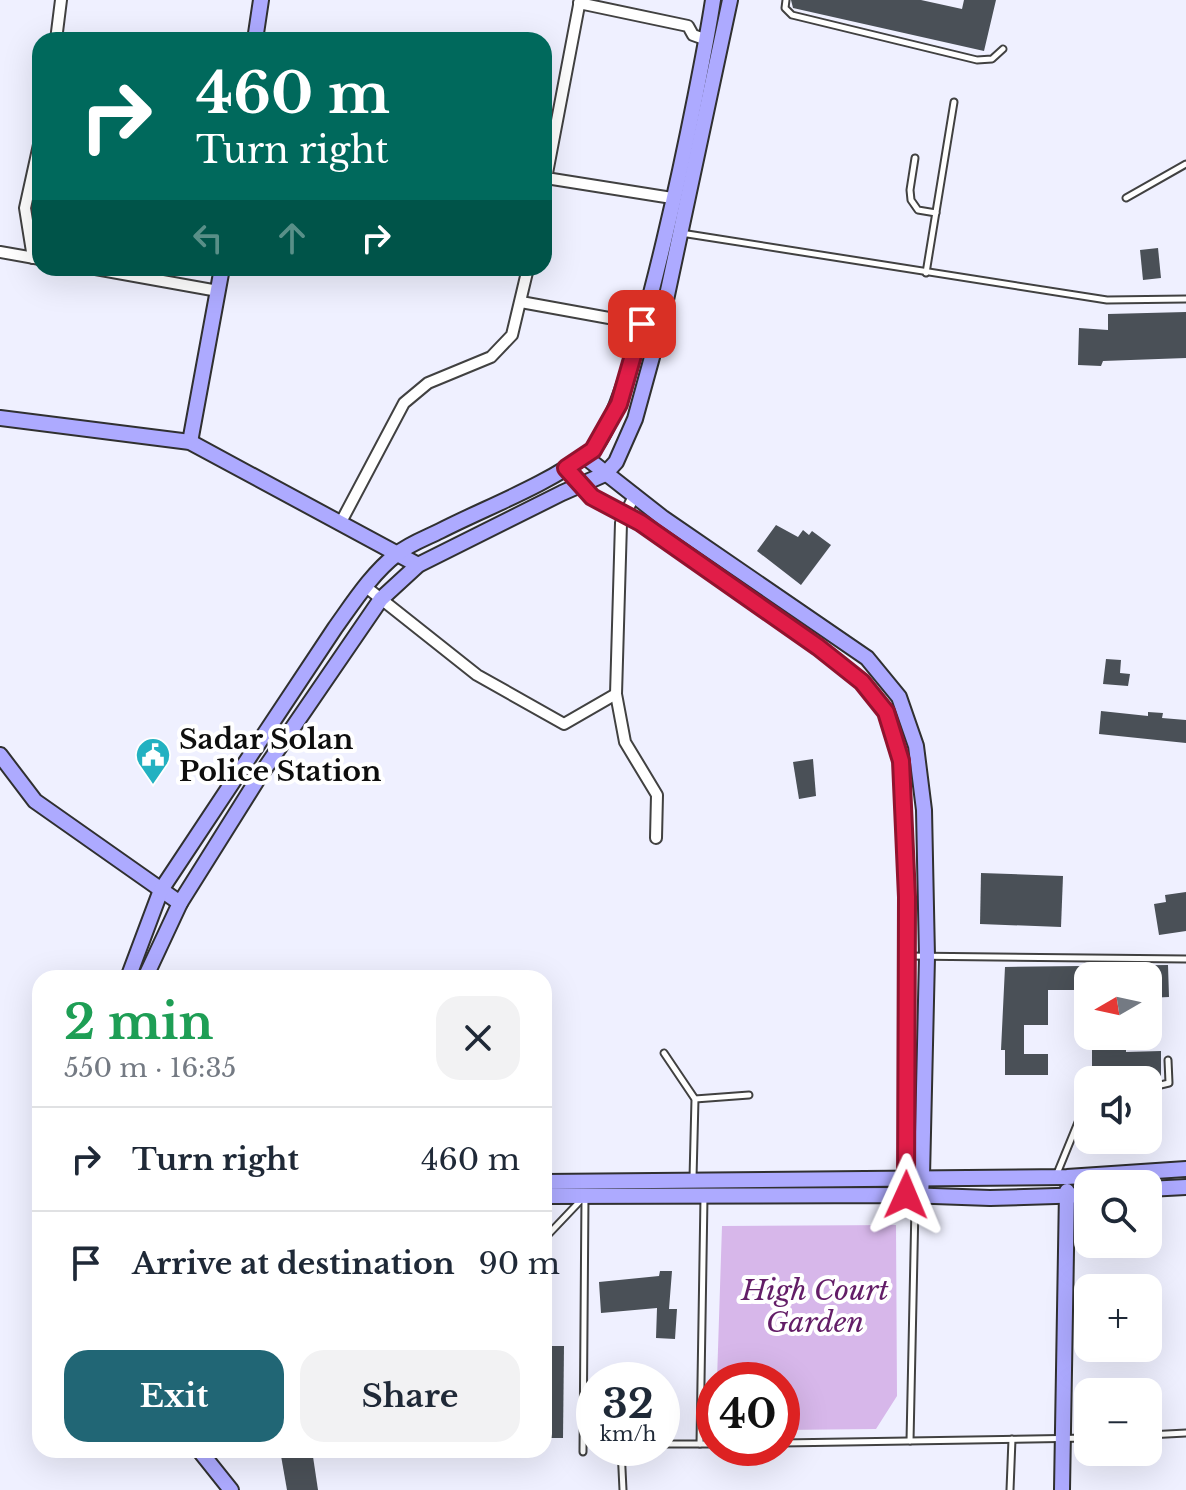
<!DOCTYPE html>
<meta charset="utf-8">
<style>
body{margin:0;font-family:"Libre Baskerville",serif;background:#f2f2f3;color:#1f2937;height:100vh;display:flex;flex-direction:column;font-size:30px;white-space:nowrap}
*{box-sizing:border-box;margin:0}
p{font-size:26px;color:#747a83}
.icon{flex:none;width:44px;height:44px;fill:none;stroke:currentColor;stroke-width:2;stroke-linecap:round;stroke-linejoin:round}
.map{position:relative;flex:1;overflow:hidden}
.panel{position:absolute;left:32px;top:970px;width:520px;height:488px;display:flex;flex-direction:column;background:#fff;border-radius:24px;box-shadow:0 8px 32px #0002}
.panel>*{flex:none}
.guide{position:absolute;left:32px;top:32px;width:520px;height:244px;border-radius:24px;box-shadow:0 8px 32px #0002;background:#00695c;color:#fff;overflow:hidden}
.needle{width:52px;rotate:261deg}
.buttons{position:absolute;left:1074px;top:962px;display:grid;gap:16px}
.buttons a{display:grid;place-items:center;width:88px;height:88px;border-radius:16px;background:#fff;box-shadow:0 8px 32px #0002;font-size:40px}
.speed{position:absolute;left:576px;top:1362px;display:flex;gap:16px;font-size:40px;font-weight:700;text-align:center}
.speed>*{display:grid;place-content:center;width:104px;height:104px;border-radius:50%;background:#fff;box-shadow:0 8px 32px #0002;line-height:1}
.speed small{font-size:20px;font-weight:400}
.speed .limit{border:12px solid #d22;background:#fff;color:#111}
.pin{position:absolute;display:grid;place-items:center;width:68px;height:68px;color:#fff;margin:-34px;border-radius:16px;box-shadow:0 4px 12px #0006}
.me{position:absolute;width:88px;margin:-44px;rotate:1deg;stroke-linejoin:round;filter:drop-shadow(0 0 6px #0008)}
.turn{display:flex;align-items:center;gap:28px;height:168px;padding:0 32px;font-size:36px}
.turn .icon{width:104px;height:104px;stroke-width:2.5}
.turn b{display:block;font-size:56px;line-height:68px}
.lanes{display:flex;align-items:center;height:76px;padding:0 32px;background:#0003;justify-content:center;gap:40px;direction:ltr}
.lanes .off{opacity:.35}
.round{display:grid;place-items:center;flex:none;width:84px;height:84px;border-radius:24px;background:#f2f2f3}
.head{display:flex;align-items:center;justify-content:space-between;height:136px;padding:0 32px}
h1{font-size:48px;font-weight:700;line-height:60px;color:#1e9e55}
.cta{display:flex;gap:16px;margin-top:auto;padding:16px 32px}
.cta a{flex:1;height:92px;border-radius:24px;background:#216675;color:#fff;font-size:32px;font-weight:700;line-height:92px;text-align:center}
.cta a+a{background:#f2f2f3;color:#1f2937}
ul{padding:0;list-style:none}
li{display:flex;align-items:center;gap:24px;height:104px;padding:0 32px;border-top:2px solid #e0e1e3}
li div{flex:1}
li b{display:block;font-size:30px}
li em{font-style:normal}
.map>svg:first-child{display:block}
.green{fill:#d7b7ea}
.building{fill:#4a5057}
.lines{fill:none;stroke-linecap:round;stroke-linejoin:round}
.lane-casing{stroke:#414141;stroke-width:9}
.street-casing{stroke:#414141;stroke-width:14}
.secondary-casing{stroke:#303030;stroke-width:18}
.lane{stroke:#fff;stroke-width:5}
.street{stroke:#fff;stroke-width:10}
.secondary{stroke:#adaaff;stroke-width:14}
.route-casing{stroke:#92132f;stroke-width:20}
.route{stroke:#e11d48;stroke-width:14}
.labels{text-anchor:middle;stroke-width:8;stroke-linejoin:round;paint-order:stroke}
.poi-label{font-size:28px;font-weight:bold;fill:#0e0e0e;stroke:#fff;text-anchor:start}
.park-label{font-size:28px;font-style:italic;fill:#631d67;stroke:#fff}
</style>
<div class="map">
<svg width="1186" height="1490" viewBox="0 0 1186 1490">
<rect width="100%" height="100%" fill="#eff0ff"/>
<path class="green" d="M896 1225 897 1396 876 1429 782 1430V1380H717L722 1226Z"/>
<g class="building">
<path d="M791 0H921L962 9 964 0H996L984 51 793 8Z"/>
<path d="M1158 248 1161 278 1143 280 1140 250Z"/>
<path d="M1186 312V358L1103 361 1101 366 1078 365 1079 328 1108 330V314Z"/>
<path d="M776 525 798 537 803 530 809 535 812 531 831 545 801 585 757 551Z"/>
<path d="M1106 659 1121 660 1120 673 1130 674 1128 686 1103 684Z"/>
<path d="M1101 711 1148 716V712L1163 713 1162 718 1186 720V743L1099 734Z"/>
<path d="M813 759 816 796 799 799 793 762Z"/>
<path d="M981 873 1063 876 1061 927 980 924Z"/>
<path d="M1186 892V931L1159 935 1154 904 1166 902 1165 895Z"/>
<path d="M1168 965 1169 997 1148 998V976H1088V990H1048V1025H1024V1054H1048V1075H1005V1050H1001L1005 967Z"/>
<path d="M1092 1036H1126V1052L1161 1051V1079L1148 1082 1092 1080Z"/>
<path d="M660 1271H672L669 1309H677L675 1339 656 1338 657 1308 601 1313 599 1282 659 1276Z"/>
<path d="M544 1346H564L563 1438H544Z"/>
<path d="M280 1450H312L318 1490H287Z"/>
</g>
<g class="lines">
<g class="lane-casing">
<g id="lane">
<path d="M786 0 785 8 792 15 977 60 992 59 1003 49"/>
<path d="M915 158 910 190 911 200 918 210 936 213"/>
<path d="M1126 198 1186 164"/>
<path d="M681 233 1107 300 1186 299"/>
<path d="M926 273 954 102"/>
<path d="M907 956 1186 959"/>
<path d="M664 1053 695 1099 693 1178"/>
<path d="M1148 1088 1169 1083 1168 1060"/>
<path d="M695 1099 749 1095"/>
<path d="M1056 1176 1088 1098"/>
<path d="M544 1239 582 1199"/>
<path d="M1148 1435 1186 1433"/>
<path d="M910 1441 915 1206"/>
<path d="M782 1443 1088 1438"/>
<path d="M662 1444H714"/>
<path d="M700 1444 704 1197"/>
<path d="M621 1448 623 1490"/>
<path d="M583 1452 585 1196"/>
<path d="M1010 1490 1012 1439"/>
</g>
</g>
<g class="street-casing">
<g id="street">
<path d="M579 3 688 26 693 35 707 40"/>
<path d="M56 40 61 0"/>
<path d="M546 178 672 198"/>
<path d="M544 189 580 0"/>
<path d="M0 252 40 259"/>
<path d="M33 258 25 208 40 140"/>
<path d="M90 268 218 291"/>
<path d="M521 302 642 324"/>
<path d="M635 494 621 523 616 694 625 742 657 795 656 838"/>
<path d="M341 522 404 403 428 383 491 357 512 335 528 268"/>
<path d="M366 587 477 675 564 724 616 694"/>
</g>
</g>
<g class="secondary-casing">
<g id="secondary">
<path d="M255 40 261 0"/>
<path d="M0 418 190 442 418 565"/>
<path d="M190 442 222 268"/>
<path d="M566 468 592 497 641 523 818 647 862 682 886 712 901 761 907 897 906 1195 915 1203 921 1195 922 1176 927 957 924 810 916 746 899 697 867 658 663 518 584 456"/>
<path d="M0 755 35 801 180 903"/>
<path d="M128 978 161 890 335 628C353 603 372 573 397 554 409 544 426 538 440 531 489 506 545 486 590 452 635 417 702 72 713 0"/>
<path d="M145 978 180 903 259 777 381 599 418 565 562 493 605 474 616 462 635 419 660 328 730 0"/>
<path d="M544 1182 1067 1177 1186 1169"/>
<path d="M1148 1189 1186 1187"/>
<path d="M544 1196 906 1195 990 1198 1088 1195"/>
<path d="M199 1450 231 1490"/>
<path d="M1062 1490 1067 1191"/>
</g>
</g>
<use href="#lane" class="lane"/>
<use href="#street" class="street"/>
<use href="#secondary" class="secondary"/>
</g>
<g class="lines">
<g class="route-casing">
<path id="route" d="M642 324 619 404 593 450 566 468 592 497 641 523 818 647 862 682 886 712 901 761 907 897 906 1195"/>
</g>
<use href="#route" class="route"/>
</g>
<defs>
<g id="civic-pin" transform="scale(1.8)"><path d="M0 17L-7.5 6A9.5 9.5 0 1 1 7.5 6Z" fill="#23b1c1" stroke="#fff"/><path d="M-.6-6.5H3V-4.5H.6V-3L4-1V1h2V6H-6V1h2V-1L-.6-3ZM-1.2 2.5V6h2.4V2.5Z" fill="#fff"/></g>
</defs>
<g fill-rule="evenodd">
<use href="#civic-pin" x="153" y="755"/>
</g>
<g class="labels">
<g class="poi-label">
<text x="179" y="749">Sadar Solan<tspan x="179" dy="32">Police Station</tspan></text>
</g>
<g class="park-label">
<text x="815" y="1300">High Court<tspan x="815" dy="32">Garden</tspan></text>
</g>
</g>
</svg>
<div class="buttons">
<a><svg class="needle" viewBox="-14 -14 28 28"><path d="M0-13l5 13h-10z" fill="#e53935"/><path d="M0 13l5-13h-10z" fill="#747a83"/></svg></a>
<a><svg class="icon" aria-label="sound" viewBox="0 0 24 24"><path d="M4 9h4l5-4v14l-5-4H4zM17 9q2 3 0 6"/></svg></a>
<a><svg class="icon" aria-label="search" viewBox="0 0 24 24"><circle cx="10" cy="10" r="6"/><path d="M15 15l6 6"/></svg></a>
<a>+</a>
<a>−</a>
</div>
<div class="speed"><div>32<small>km/h</small></div><div class="limit">40</div></div>
<div class="pin" style="left:642px;top:324px;background:#d93025"><svg class="icon" aria-label="arrive" viewBox="0 0 24 24"><path d="M6 21V4h12l-3 4 3 4H6"/></svg></div>
<svg class="me" style="left:906px;top:1195px" viewBox="-20 -20 40 40"><path d="M0-17L14 15 0 8-14 15z" fill="#e11d48" stroke="#fff" stroke-width="4"/></svg>
<div class="guide">
<div class="turn"><svg class="icon" aria-label="right" viewBox="0 0 24 24"><path d="M7 20v-9h11M14 6l5 5-5 5"/></svg><div><b>460 m</b>Turn right</div></div>
<div class="lanes"><svg class="icon off" aria-label="left" viewBox="0 0 24 24"><path d="M17 20v-9H6M10 6l-5 5 5 5"/></svg><svg class="icon off" aria-label="ahead" viewBox="0 0 24 24"><path d="M12 20V5M6 11l6-6 6 6"/></svg><svg class="icon" aria-label="right" viewBox="0 0 24 24"><path d="M7 20v-9h11M14 6l5 5-5 5"/></svg></div>
</div>
<section class="panel">
<div class="head"><div><h1>2 min</h1><p>550 m · 16:35</p></div><a class="round"><svg class="icon" aria-label="close" viewBox="0 0 24 24"><path d="M6 6l12 12M18 6L6 18"/></svg></a></div>
<ul>
<li><svg class="icon" aria-label="right" viewBox="0 0 24 24"><path d="M7 20v-9h11M14 6l5 5-5 5"/></svg><div><b>Turn right</b></div><em>460 m</em></li>
<li><svg class="icon" aria-label="arrive" viewBox="0 0 24 24"><path d="M6 21V4h12l-3 4 3 4H6"/></svg><div><b>Arrive at destination</b></div><em>90 m</em></li>
</ul>
<div class="cta"><a>Exit</a><a>Share</a></div>
</section>
</div>
